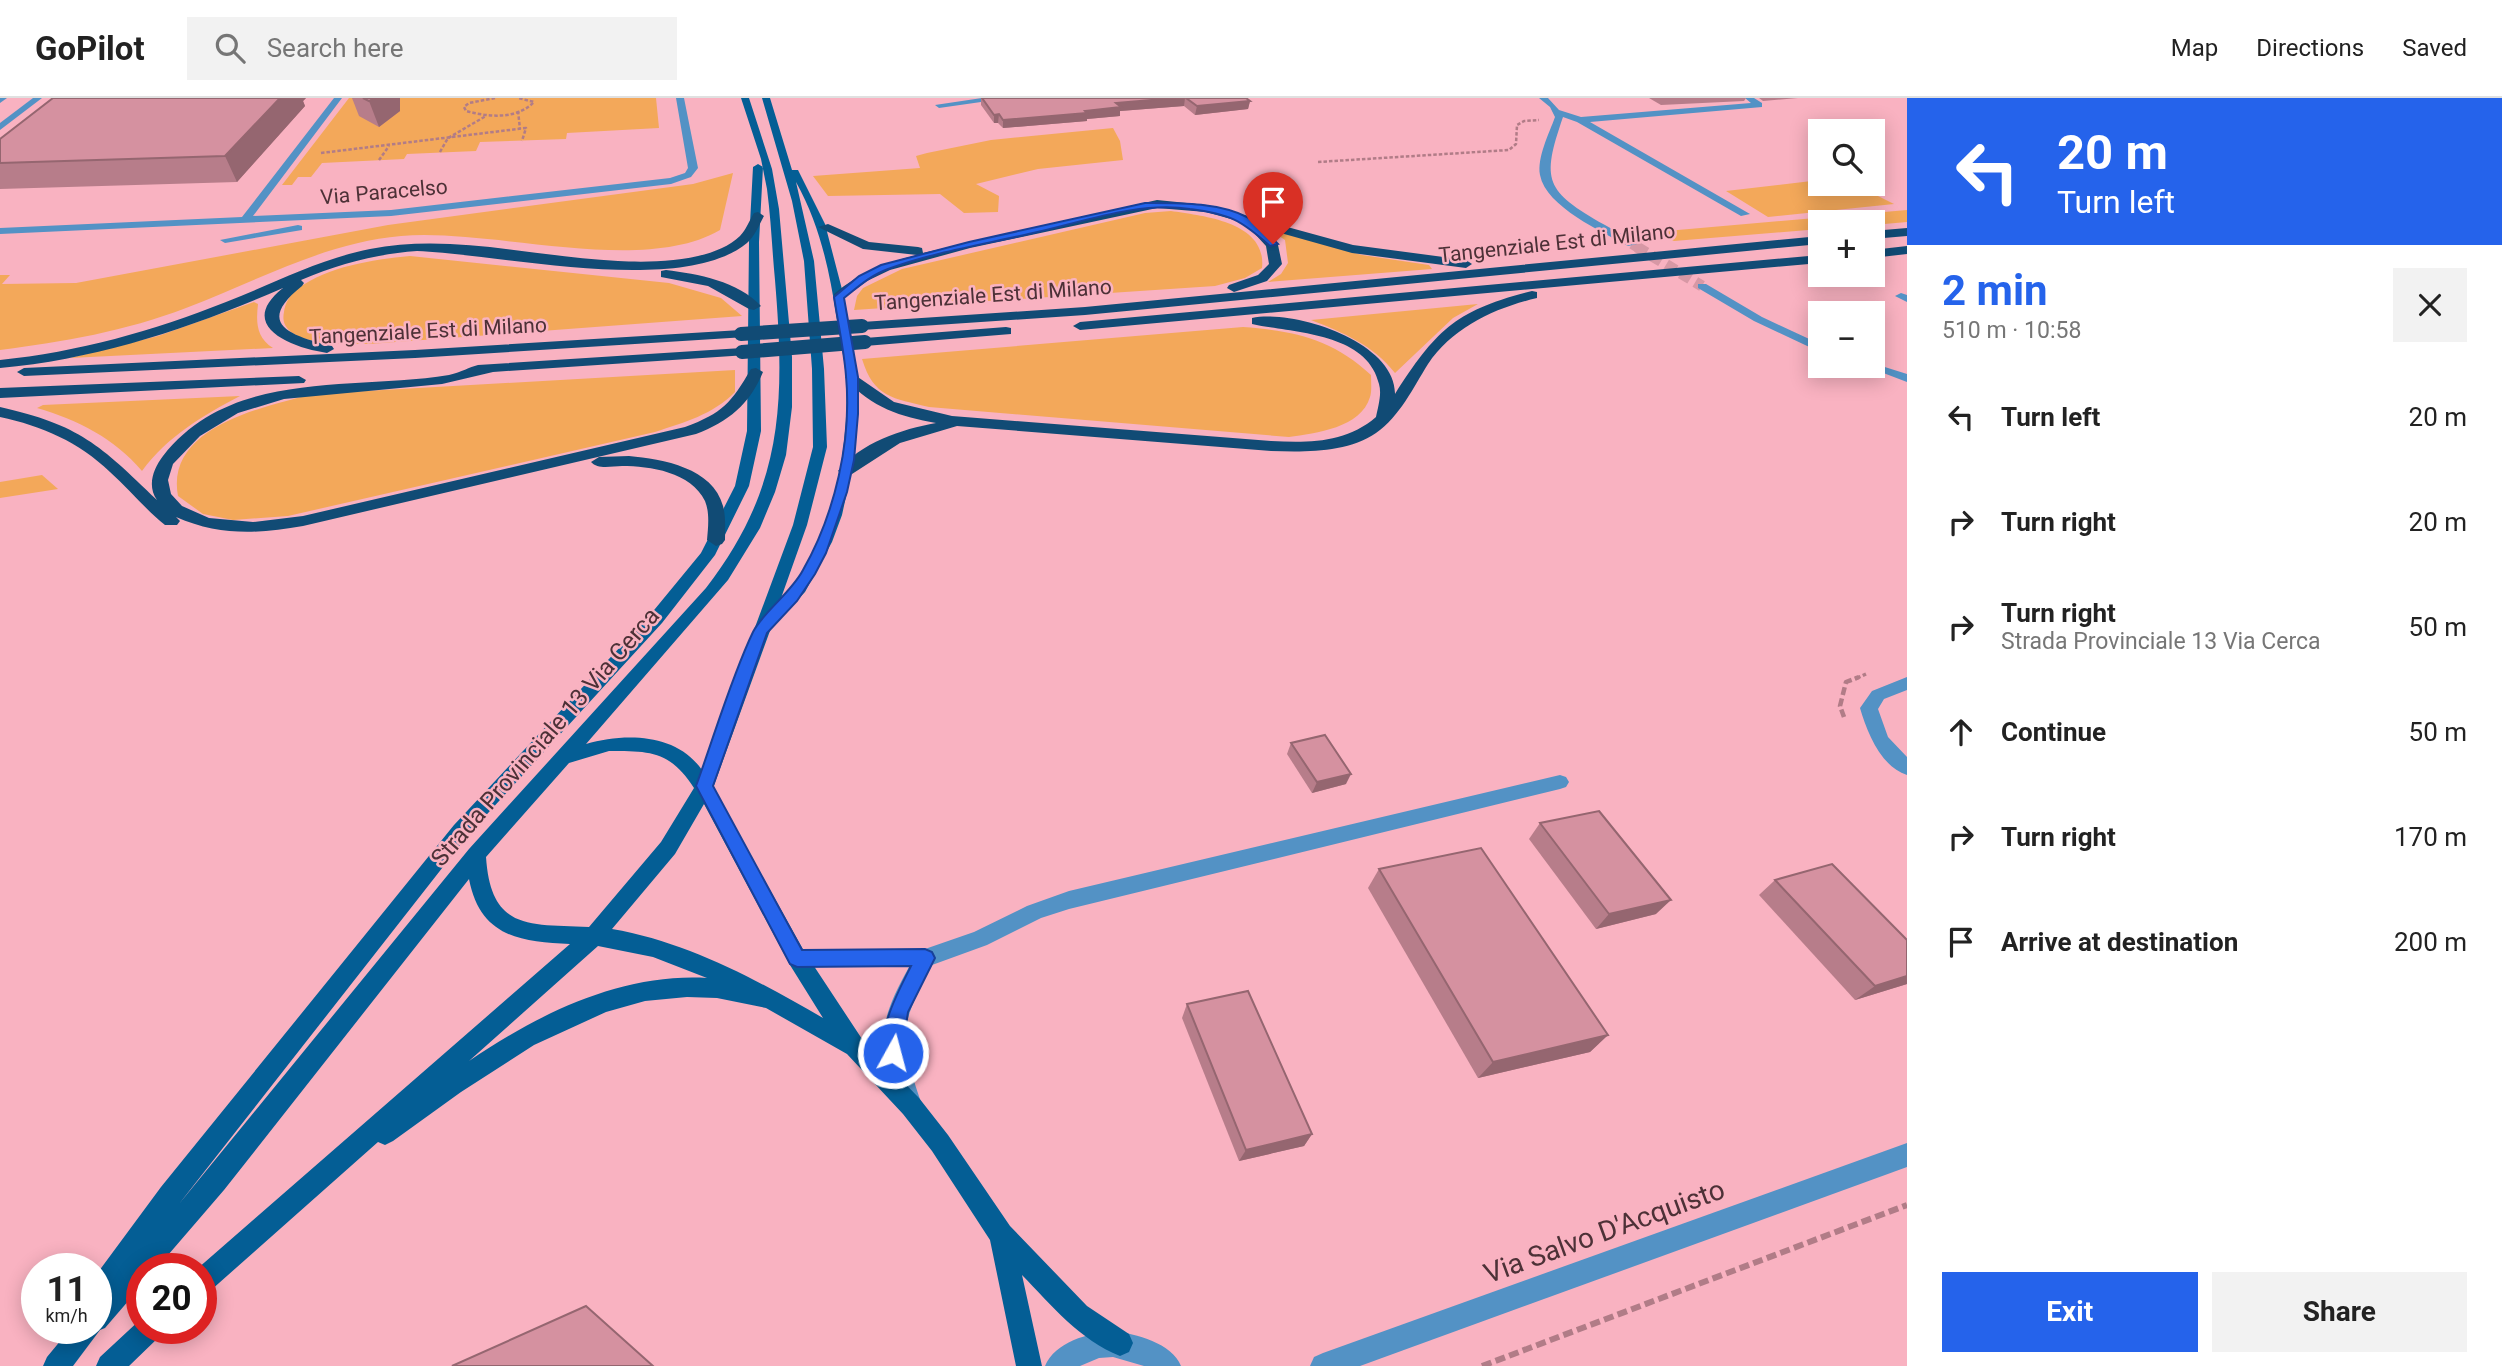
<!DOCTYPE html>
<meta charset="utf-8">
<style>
body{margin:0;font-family:Roboto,sans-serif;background:#f2f2f2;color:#222;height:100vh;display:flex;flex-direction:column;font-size:26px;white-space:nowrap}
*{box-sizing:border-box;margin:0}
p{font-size:23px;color:#767676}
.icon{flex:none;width:38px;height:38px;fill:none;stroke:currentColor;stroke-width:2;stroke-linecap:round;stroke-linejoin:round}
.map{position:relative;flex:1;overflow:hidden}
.details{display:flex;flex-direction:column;background:#fff;width:595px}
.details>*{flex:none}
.top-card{background:#2563eb;color:#fff;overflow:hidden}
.buttons{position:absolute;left:1808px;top:21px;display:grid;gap:14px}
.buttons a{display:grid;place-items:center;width:77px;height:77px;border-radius:0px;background:#fff;box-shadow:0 4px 18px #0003;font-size:35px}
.speed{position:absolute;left:21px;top:1155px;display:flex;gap:14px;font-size:35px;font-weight:700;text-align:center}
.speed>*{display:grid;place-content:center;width:91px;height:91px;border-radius:50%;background:#fff;box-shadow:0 4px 18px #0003;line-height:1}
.speed small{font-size:18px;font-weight:400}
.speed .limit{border:10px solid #d22;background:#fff;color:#111}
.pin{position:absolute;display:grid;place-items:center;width:60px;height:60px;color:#fff;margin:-72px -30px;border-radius:50% 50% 50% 0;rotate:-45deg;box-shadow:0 0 7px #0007}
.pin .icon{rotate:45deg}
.me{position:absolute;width:77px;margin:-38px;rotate:7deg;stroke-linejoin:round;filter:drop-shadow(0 0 5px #0008)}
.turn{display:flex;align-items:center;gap:24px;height:147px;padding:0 35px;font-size:32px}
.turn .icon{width:91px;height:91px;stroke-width:2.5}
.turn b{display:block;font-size:49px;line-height:60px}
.round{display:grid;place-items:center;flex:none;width:74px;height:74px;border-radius:0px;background:#f2f2f2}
.headline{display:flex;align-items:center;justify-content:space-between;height:119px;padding:0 35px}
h1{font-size:42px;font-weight:700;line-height:52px;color:#2563eb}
.button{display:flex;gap:14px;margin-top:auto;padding:14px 35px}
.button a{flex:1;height:80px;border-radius:0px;background:#2563eb;color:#fff;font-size:28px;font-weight:700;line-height:80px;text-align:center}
.button a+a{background:#f2f2f2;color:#222}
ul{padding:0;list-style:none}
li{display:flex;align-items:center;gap:21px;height:105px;padding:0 35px}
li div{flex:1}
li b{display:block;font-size:26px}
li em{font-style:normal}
header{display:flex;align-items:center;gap:42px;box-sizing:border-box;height:98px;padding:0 35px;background:#fff;border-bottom:2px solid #e0e0e0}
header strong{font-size:33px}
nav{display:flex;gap:38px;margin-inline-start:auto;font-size:24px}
.search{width:490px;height:63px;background:#f2f2f2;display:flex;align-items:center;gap:18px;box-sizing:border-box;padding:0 24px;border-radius:0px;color:#767676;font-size:26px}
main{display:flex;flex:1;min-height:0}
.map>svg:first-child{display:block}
.green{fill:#f3a85a}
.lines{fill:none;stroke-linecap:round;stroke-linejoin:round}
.minor-tunnel-far1{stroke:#d798a5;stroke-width:10;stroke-dasharray:10 4.5;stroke-linecap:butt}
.minor-tunnel{stroke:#d798a5;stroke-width:11;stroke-dasharray:11 6;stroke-linecap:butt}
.path-far3{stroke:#b17c87;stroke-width:2.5;stroke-dasharray:3.5 2;stroke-linecap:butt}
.path-far2{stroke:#b17c87;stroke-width:3.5;stroke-dasharray:6 2.5;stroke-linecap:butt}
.path-far1{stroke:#b17c87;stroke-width:4.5;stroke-dasharray:8 3.5;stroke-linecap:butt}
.path{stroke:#b17c87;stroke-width:6;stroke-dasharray:10 4.5;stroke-linecap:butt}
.minor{fill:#5392c5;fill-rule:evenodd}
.major{fill:#045e95;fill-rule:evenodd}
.highway{fill:#114b75;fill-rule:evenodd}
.highway-bridge{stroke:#114b75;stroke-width:14}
.wall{fill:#b77d8a}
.shaded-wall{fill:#956670}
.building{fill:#d591a0;stroke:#956670;stroke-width:2}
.route{fill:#2563eb;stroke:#184099;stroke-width:2}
.labels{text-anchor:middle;stroke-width:5;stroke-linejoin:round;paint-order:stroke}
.far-street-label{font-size:21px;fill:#4d3137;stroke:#f9b2c1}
.street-label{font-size:24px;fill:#4d3137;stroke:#f9b2c1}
.near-street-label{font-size:28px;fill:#4d3137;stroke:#f9b2c1}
</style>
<header>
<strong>GoPilot</strong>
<div class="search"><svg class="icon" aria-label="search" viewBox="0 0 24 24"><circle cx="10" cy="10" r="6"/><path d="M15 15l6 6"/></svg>Search here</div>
<nav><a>Map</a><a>Directions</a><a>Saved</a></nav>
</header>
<main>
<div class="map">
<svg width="1907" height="1268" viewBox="0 0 1907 1268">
<rect width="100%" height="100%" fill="#f9b2c1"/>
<g class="green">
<path d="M349 0H656L659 30 567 35 566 41 480 44 476 53 407 56 404 61 322 65 311 79H298L292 87H282Z"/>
<path d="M1113 30 1120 43 1123 62 1038 71 976 86 999 98 998 114 964 115 940 96 828 98 813 78 920 70 916 58 927 55 991 42Z"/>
<path d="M733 75 720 132C641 178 493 130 401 138 326 144 255 184 186 210 126 233 63 244 0 252V177H10L2 186 76 185 388 127 693 86Z"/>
<path d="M1820 82V86H1854L1894 106 1768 119 1726 93Z"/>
<path d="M1907 112V124L1873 127 1872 124H1820V131L1674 143 1655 134Z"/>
<path d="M1171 113C1204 118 1267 124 1262 170L1245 180 1215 188 854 212 857 198 863 190 902 171 1145 115Z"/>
<path d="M1283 135 1362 157 1429 167 1432 171 1268 184 1281 176 1288 165 1285 142 1279 138Z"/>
<path d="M410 158 669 185 721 200 742 218 369 246C348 246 276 249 284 214 285 205 290 197 297 191 329 168 371 162 410 158Z"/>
<path d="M254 204 258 206C256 224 256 239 273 250L70 260 158 238Z"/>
<path d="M1478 206 1453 220 1395 275C1373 247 1344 235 1311 222Z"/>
<path d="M1243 229C1295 233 1332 241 1371 277 1371 284 1372 293 1370 299 1361 330 1316 335 1289 339L929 309C893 300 874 300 862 261Z"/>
<path d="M735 272V294C712 317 685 324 655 334L288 418 233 422 203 416 178 398C165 329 263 309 313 296Z"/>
<path d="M240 298C202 318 168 338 142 373 114 340 78 322 37 310L43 307Z"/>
<path d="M42 377 58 391 0 400V384Z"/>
</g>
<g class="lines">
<path class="minor-tunnel-far1" d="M1632 146 1640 151"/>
<path class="minor-tunnel" d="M1637 149 1702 188"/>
<g class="path-far3">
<path d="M495 0 469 5 464 9 466 13C488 19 516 22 534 4L518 0"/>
<path d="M518 13 520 31"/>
<path d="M440 54 448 40 486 18"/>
<path d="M321 55 526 30 522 43"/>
<path d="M379 62 389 48"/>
<path d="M1318 64 1509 52 1516 46 1517 27 1524 23 1539 22"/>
</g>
<path class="path-far2" d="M1855 581 1866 576"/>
<path class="path-far1" d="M1844 619 1840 608 1846 584 1859 579"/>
<path class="path" d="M1482 1268 1907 1107"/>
<g class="minor">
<path d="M0 0H7L0 5Z"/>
<path d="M33 0H42L0 32V25Z"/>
<path d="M334 0H342L253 118 391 112 670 80 685 75 688 70 676 0H684L698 70 691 79 671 86 391 118 0 136V130L242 119Z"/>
<path d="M982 0H1009L939 10 935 7Z"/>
<path d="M1539 0H1548L1559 12 1581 19 1751 5 1745 0H1754L1762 5V9L1590 24 1750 116 1741 118 1577 24 1563 19C1541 83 1545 93 1605 127 1615 133 1628 138 1637 146L1628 148C1603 134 1546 109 1540 77 1537 59 1549 36 1555 19L1550 9Z"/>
<path d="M298 127 302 128V132L225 145 220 142Z"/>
<path d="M1698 186H1706L1762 219 1820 246V254L1754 223 1698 190Z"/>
<path d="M1901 195 1907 197V204L1895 198Z"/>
<path d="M1872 265 1907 276V284L1865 268H1872Z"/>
<path d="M1907 579V592L1884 601 1878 611 1888 639 1907 659V677C1881 669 1867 634 1860 610L1872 593Z"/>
<path d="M1560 677 1566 679 1569 684 1566 689 1560 691 1069 811 1041 820 987 847 932 867C899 930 898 937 921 1004L918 1012 910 1015 902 1012C876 951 876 928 909 869H797L790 867 787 860 790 853 797 851H925L974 834 1027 808 1069 793Z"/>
<path d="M1907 1045V1069L1360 1268H1310L1314 1259 1323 1255Z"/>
<path d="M1113 1233C1136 1236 1172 1245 1181 1268H1144L1113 1259 1099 1260 1080 1268H1045C1055 1244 1088 1235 1113 1233Z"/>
</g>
<g class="major">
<path d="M741 0H749L772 71 779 111 792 259V309L786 357 775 394 760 430 728 482 586 646C625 635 676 635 702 672L793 427 813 349 812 271 804 163 792 103 762 0H770L792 72H798L825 126 844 199 858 282 854 362 842 417 832 444 805 494 771 530 713 690 804 853 862 941 919 1000 948 1037 1010 1128 1087 1208 1129 1236 1133 1245 1129 1254 1120 1258C1080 1242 1052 1208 1022 1177L1042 1268H1016L990 1142 932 1053 903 1016 847 956 766 910 717 900 687 899 645 903 606 914 534 947 461 994 393 1043 385 1047 378 1044 210 1193 201 1197V1171H197L570 846C519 844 480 838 469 781L224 1092 156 1171H142V1187L105 1230 100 1232 73 1268H43L47 1259 71 1230H96V1177L161 1089 454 727 650 517 701 455 735 388 747 333 749 144 753 69 758 66 763 69 759 144 761 333 749 388 715 457 662 525 468 737 179 1106 469 751 706 490C784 389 785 304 775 182 772 151 771 121 767 91L761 61ZM796 84C819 125 829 170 836 216 839 237 844 258 846 279 850 354 832 447 780 503L807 427 827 349 824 271 814 163ZM609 653C651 653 670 653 694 690L661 744 589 829C529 826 491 833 486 759L569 665ZM704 706 790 867 823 920C757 882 688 844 612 831L675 756ZM598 848 653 859 707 880C621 875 538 916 469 963Z"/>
<path d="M142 1220V1230H163L159 1239 129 1268H96L100 1259Z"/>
</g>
<g class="highway">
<path d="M1157 102 1207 107 1353 147 1466 162 1472 166 1466 170 1352 155 1263 130 1278 147 1282 166 1267 183 1234 194 1227 190 1229 187 1258 177 1269 166 1266 148 1245 125 1206 114 1157 110 970 150 890 172 867 183 839 203 834 202V196C862 173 882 166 917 157L863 151 818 129 828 126 869 144 918 149 922 150 923 155Z"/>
<path d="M758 114 764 118C759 127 755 138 747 145 681 199 500 156 417 153 376 156 339 166 301 182L304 185 302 188C253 227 293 238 332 248L334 251 327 255C292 250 235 228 283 190 193 229 99 261 0 270V262C78 254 153 233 226 204 273 186 319 161 370 151 451 135 536 159 618 163 653 165 713 164 740 138 746 132 749 123 754 115Z"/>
<path d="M1907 130V138L1872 141V133Z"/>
<path d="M1820 138V146L1085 217 862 232 855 228 862 224 1085 209Z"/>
<path d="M1907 148V156L1872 160V152Z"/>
<path d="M1820 157V165L1080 232 1073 228 1080 224Z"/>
<path d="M666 172C698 176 738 183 761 208L754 212 749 211 708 188 661 179V173Z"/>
<path d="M1532 193 1537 194V200C1495 210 1453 229 1428 266 1413 290 1400 318 1376 335 1347 355 1305 354 1271 353L957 328 900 345 852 376 846 378 838 373C860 345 902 331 936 325 901 319 871 309 847 282L845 279 852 275 894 304 952 318 1271 343C1309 345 1346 345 1376 319 1378 309 1382 296 1379 286 1367 234 1292 235 1252 226V220C1294 211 1396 244 1395 296 1436 232 1456 212 1532 193Z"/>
<path d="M1006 229 1011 230V236L865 248 858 244 865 240Z"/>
<path d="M741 232 746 233V239L415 260 24 278 17 274 24 270 415 252Z"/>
<path d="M742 250 747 251 749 254 747 257 493 274 442 286 284 301 238 315 200 338 173 366 168 382 171 396 182 408 209 420 253 424 303 418 685 329C723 315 731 305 751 271L756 270 763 274C750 306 728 324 696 336L303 428C258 436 219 438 176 419L180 423 177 427H165C145 411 129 391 110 374 79 344 42 328 0 319V309C80 327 100 347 157 402 147 388 153 371 163 358 232 270 352 293 449 277 462 274 469 269 478 267Z"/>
<path d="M299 278 306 282 304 285 0 300V290Z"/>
<path d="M629 358C663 361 713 370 723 408 726 419 725 431 725 442L722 446 716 448 707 442C708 430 710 415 705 403 691 374 650 368 622 368 612 368 598 372 591 364L599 359Z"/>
</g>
<g class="highway-bridge">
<path d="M741 236 862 228"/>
<path d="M742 254 865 244"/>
</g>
</g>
<g class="wall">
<path d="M53 0H306L303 3 305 8 237 84 0 91V41Z"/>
<path d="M352 0H400V13L379 29 359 18Z"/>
<path d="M981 0H1246L1250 3 1248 11 1195 17 1184 8 1120 13V18L1087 21V23L1003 30 998 25H994L981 7Z"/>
<path d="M1649 0H1746L1744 3 1661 7Z"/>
<path d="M1759 0H1798L1763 3Z"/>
<path d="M1291 645 1346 686 1312 695 1287 656Z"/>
<path d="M1540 725 1656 816 1596 831 1529 741Z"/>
<path d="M1379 771 1608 937 1590 954 1478 980 1368 790Z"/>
<path d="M1775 782 1907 886 1855 902 1759 797Z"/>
<path d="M1187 906 1312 1036 1304 1048 1239 1063 1182 920Z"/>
</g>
<g class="shaded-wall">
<path d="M280 0H306L303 3 305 8 237 84 225 58Z"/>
<path d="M374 0H400V13L379 29 369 3Z"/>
<path d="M1175 0H1185L1184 8 1120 13V18L1087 21V23L1003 30V22L1085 13 1116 5Z"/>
<path d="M1250 3 1248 11 1195 17 1197 8Z"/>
<path d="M999 16 998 25H994V17Z"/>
<path d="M1351 676 1346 686 1312 695 1317 684Z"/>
<path d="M1671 802 1656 816 1596 831 1609 816Z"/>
<path d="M1907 878V886L1855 902 1875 888Z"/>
<path d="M1608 937 1590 954 1478 980 1493 964Z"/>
<path d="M1312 1036 1304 1048 1239 1063 1246 1052Z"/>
</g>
<g class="building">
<path d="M53 0H280L225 58 0 65V41Z"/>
<path d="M363 0H374L369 3Z"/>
<path d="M982 0H1175L1116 5 1121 9 1085 13 1087 15 1003 22 999 16 994 17Z"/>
<path d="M1186 0H1246L1250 3 1197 8Z"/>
<path d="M1325 637 1351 676 1317 684 1291 645Z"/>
<path d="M1599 713 1671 802 1609 816 1540 725Z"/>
<path d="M1481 750 1608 937 1493 964 1379 771Z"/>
<path d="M1832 766 1907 842V878L1875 888 1775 782Z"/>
<path d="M1248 893 1312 1036 1246 1052 1187 906Z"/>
<path d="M586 1208 653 1268H452Z"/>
</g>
<path class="route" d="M1145 105C1178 105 1219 104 1249 120 1259 125 1270 138 1278 146L1270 148C1241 122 1230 116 1190 111 1139 103 1083 124 1033 135 986 146 934 154 888 171 871 177 858 189 844 200L858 279V316L854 362 847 394 826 455 815 476 797 503 767 535 713 688 802 852 925 851 932 854 935 860 908 914 901 962 893 965 886 962C875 935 899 892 911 868L797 869 790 866 696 688C714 639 731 580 753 534 763 514 791 495 803 472 835 416 852 342 846 278 844 252 838 225 834 199L859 178 881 167 969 144Z"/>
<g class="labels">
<g class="far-street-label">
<text transform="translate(384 94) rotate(-5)" y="7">Via Paracelso</text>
<text transform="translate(1557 145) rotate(-6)" y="7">Tangenziale Est di Milano</text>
<text transform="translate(993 197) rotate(-4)" y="7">Tangenziale Est di Milano</text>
<text transform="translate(428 233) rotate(-3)" y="7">Tangenziale Est di Milano</text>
</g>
<g class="street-label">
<text transform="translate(545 639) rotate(-49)" y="8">Strada Provinciale 13 Via Cerca</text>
</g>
<g class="near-street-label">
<text transform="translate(1604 1133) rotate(-20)" y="10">Via Salvo D'Acquisto</text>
</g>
</g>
</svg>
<div class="buttons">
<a><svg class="icon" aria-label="search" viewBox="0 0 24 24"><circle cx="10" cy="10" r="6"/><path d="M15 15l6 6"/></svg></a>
<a>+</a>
<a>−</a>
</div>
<div class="speed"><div>11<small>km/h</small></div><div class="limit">20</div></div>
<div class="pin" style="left:1273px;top:146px;background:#d93025"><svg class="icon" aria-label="arrive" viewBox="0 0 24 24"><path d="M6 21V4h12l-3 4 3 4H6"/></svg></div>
<svg class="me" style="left:893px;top:955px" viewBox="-20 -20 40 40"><circle r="17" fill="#2563eb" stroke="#fff" stroke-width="3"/><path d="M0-11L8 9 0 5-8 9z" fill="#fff"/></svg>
</div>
<section class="details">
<div class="top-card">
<div class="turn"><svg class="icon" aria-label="left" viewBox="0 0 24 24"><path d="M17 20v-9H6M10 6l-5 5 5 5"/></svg><div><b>20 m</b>Turn left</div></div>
</div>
<div class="headline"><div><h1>2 min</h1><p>510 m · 10:58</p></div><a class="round"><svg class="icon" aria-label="close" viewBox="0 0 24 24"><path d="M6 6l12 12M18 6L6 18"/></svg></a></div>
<ul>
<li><svg class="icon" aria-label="left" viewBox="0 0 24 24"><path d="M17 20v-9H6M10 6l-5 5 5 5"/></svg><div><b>Turn left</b></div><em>20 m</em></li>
<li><svg class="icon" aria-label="right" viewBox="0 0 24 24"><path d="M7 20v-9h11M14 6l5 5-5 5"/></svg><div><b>Turn right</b></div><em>20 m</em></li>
<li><svg class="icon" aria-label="right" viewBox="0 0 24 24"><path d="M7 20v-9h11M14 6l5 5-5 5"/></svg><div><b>Turn right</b><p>Strada Provinciale 13 Via Cerca</p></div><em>50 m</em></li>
<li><svg class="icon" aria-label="ahead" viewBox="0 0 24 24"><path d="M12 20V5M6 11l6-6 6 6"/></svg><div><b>Continue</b></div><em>50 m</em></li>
<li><svg class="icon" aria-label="right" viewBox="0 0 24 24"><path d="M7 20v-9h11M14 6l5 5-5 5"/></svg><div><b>Turn right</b></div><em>170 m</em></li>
<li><svg class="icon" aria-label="arrive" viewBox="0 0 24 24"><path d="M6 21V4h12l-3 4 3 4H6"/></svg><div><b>Arrive at destination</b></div><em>200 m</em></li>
</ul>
<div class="button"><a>Exit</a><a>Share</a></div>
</section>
</main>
